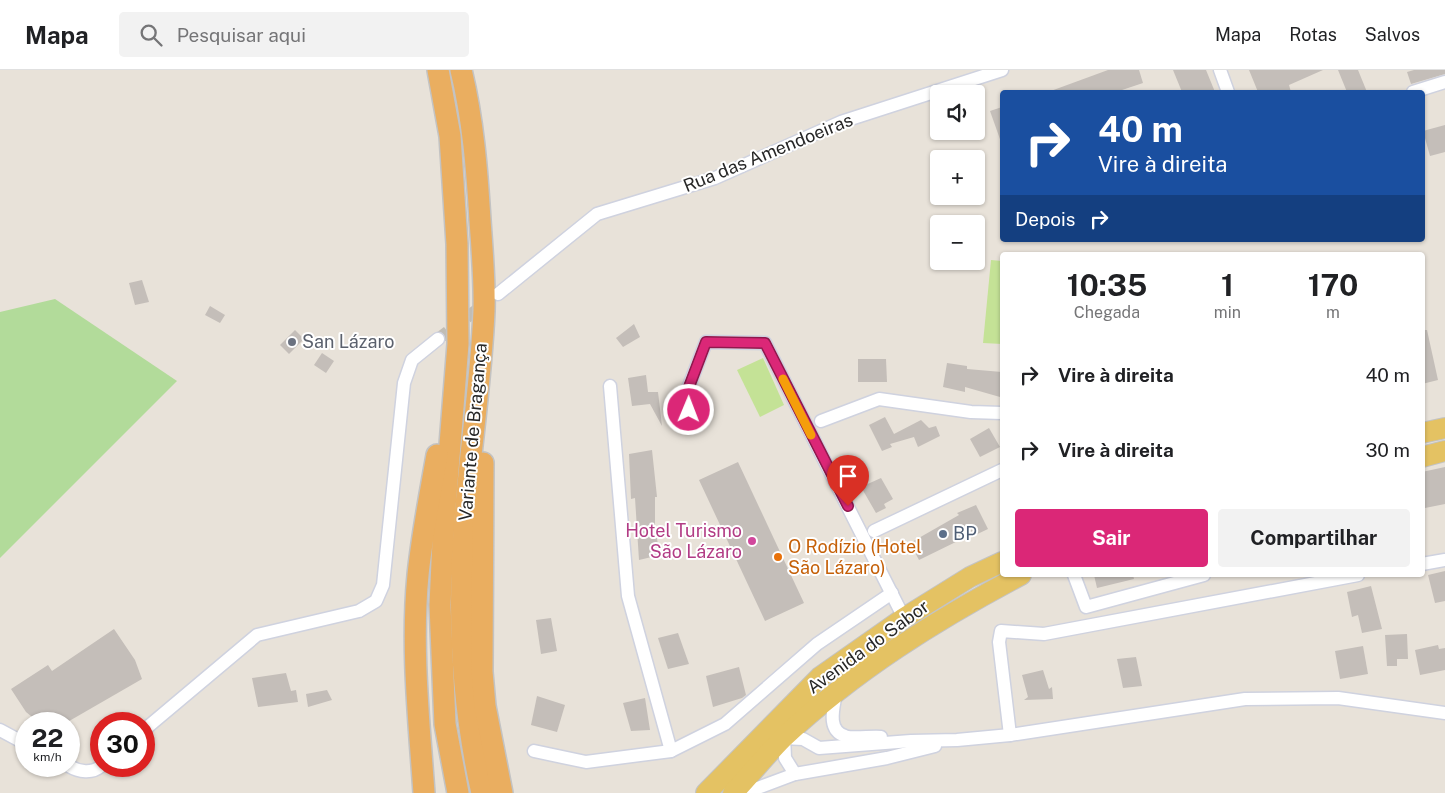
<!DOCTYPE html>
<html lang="pt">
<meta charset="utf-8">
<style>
body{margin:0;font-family:"Public Sans",sans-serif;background:#f2f2f2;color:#202124;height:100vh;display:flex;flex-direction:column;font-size:19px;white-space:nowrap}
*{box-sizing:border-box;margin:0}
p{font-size:16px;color:#757577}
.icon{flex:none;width:28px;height:28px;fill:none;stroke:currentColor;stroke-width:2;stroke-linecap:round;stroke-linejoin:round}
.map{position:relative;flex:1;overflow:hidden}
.sheet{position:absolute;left:1000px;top:182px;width:425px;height:325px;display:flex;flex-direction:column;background:#fff;border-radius:5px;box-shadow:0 1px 4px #0004}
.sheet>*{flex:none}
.hud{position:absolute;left:1000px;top:20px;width:425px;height:152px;border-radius:5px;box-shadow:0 1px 4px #0004;background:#1a4fa0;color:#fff;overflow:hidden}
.fabs{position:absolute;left:930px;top:15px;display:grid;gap:10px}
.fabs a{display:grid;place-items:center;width:55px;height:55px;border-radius:5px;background:#fff;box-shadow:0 1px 4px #0004;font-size:25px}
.speed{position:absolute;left:15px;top:642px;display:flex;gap:10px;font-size:25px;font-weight:700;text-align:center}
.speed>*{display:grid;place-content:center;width:65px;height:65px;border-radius:50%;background:#fff;box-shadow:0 1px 4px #0004;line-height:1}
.speed small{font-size:12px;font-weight:400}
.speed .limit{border:8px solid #d22;background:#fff;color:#111}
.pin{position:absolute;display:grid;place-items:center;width:42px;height:42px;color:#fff;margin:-51px -21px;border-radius:50% 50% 50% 0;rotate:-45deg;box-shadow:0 0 5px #0007}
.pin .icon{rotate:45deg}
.me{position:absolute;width:55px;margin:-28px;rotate:1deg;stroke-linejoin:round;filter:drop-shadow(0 0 4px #0008)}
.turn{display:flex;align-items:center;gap:18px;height:105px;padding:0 15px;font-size:22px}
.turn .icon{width:65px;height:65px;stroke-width:2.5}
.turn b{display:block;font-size:35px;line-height:42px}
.then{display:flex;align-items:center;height:48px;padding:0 15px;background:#0003;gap:10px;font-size:19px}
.eta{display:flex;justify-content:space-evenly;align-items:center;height:85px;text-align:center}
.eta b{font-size:30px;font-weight:700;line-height:35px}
.action{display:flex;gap:10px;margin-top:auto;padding:10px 15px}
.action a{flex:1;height:58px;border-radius:5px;background:#db2777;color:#fff;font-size:20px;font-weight:700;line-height:58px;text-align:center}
.action a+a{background:#f2f2f2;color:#202124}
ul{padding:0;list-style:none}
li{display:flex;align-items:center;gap:15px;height:75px;padding:0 15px}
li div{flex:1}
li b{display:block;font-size:19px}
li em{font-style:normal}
header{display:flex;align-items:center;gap:30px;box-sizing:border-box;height:70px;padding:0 25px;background:#fff;border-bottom:1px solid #e0e0e0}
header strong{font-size:24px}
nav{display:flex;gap:28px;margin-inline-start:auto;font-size:18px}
.search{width:350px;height:45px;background:#f2f2f2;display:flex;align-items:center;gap:12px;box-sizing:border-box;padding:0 18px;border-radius:5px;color:#757577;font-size:19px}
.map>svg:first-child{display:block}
.green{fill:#b2db9a}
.pitch{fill:#c4e296}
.building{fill:#c4beb9}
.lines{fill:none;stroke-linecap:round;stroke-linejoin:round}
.minor-tunnel{stroke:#c1bdb5;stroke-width:12;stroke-dasharray:12 6;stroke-linecap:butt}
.minor-casing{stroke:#cfd2df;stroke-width:15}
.primary-casing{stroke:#c3c3c3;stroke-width:22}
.trunk-casing{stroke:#c3c3c3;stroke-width:24}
.minor{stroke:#fff;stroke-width:12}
.primary{stroke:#e4c263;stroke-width:20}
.trunk{stroke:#eaae60;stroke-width:21}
.route-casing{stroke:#8e194d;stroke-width:12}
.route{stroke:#db2777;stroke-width:9}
.slow{stroke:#f59e0b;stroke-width:9}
.worship-dot{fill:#6b7280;stroke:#fff;stroke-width:2}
.service-dot{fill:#5c6f8a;stroke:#fff;stroke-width:2}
.hotel-dot{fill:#d1479c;stroke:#fff;stroke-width:2}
.food-dot{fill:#e8710a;stroke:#fff;stroke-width:2}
.labels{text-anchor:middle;stroke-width:4;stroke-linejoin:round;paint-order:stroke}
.street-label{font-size:18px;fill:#272727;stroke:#fff}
.worship-label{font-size:18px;fill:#5b616d;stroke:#fff;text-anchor:start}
.hotel-label{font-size:18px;fill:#b23c85;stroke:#fff;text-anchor:end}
.service-label{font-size:18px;fill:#4e5e75;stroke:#fff;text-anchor:start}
.food-label{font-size:18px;fill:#c56008;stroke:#fff;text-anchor:start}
</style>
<header>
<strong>Mapa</strong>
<div class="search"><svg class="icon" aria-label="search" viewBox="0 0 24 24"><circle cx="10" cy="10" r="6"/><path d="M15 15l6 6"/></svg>Pesquisar aqui</div>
<nav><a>Mapa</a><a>Rotas</a><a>Salvos</a></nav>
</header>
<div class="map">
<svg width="1445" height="723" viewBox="0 0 1445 723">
<rect width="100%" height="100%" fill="#e8e2d9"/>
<path class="green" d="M55 229 177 311 0 488V242Z"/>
<g class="pitch">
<path d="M991 190 1002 191V274L983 273Z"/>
<path d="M763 288 784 335 760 347 737 300Z"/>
</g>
<g class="building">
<path d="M1108 0H1139L1143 13 1116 22H1048Z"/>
<path d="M1173 0H1206L1215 22H1182Z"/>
<path d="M1249 0H1323L1289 15 1291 22H1258Z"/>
<path d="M1338 0H1358L1367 22H1347Z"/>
<path d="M1414 0H1445V4L1411 14 1407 2Z"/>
<path d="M1002 37V72H1001L990 41Z"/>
<path d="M1445 55V82L1430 86 1423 61Z"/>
<path d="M142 210 149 232 135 235 129 213Z"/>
<path d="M210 236 225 245 220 253 205 245Z"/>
<path d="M634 254 640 267 623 277 616 268Z"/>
<path d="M295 260 304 269 289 284 280 275Z"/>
<path d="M1422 260H1427L1438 310 1422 314Z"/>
<path d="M322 283 334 291 326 303 314 295Z"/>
<path d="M858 289H886L887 312H858Z"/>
<path d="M947 293 967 296V299L1002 302 1000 327 965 317V322L943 317Z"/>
<path d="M646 305 648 322H658L662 356 650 334 632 336 628 308Z"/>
<path d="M885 347 894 364 921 350 929 358 936 356 940 366 918 377 914 367 890 374 892 377 882 381 869 355Z"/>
<path d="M989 358 1000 377 980 387 970 369Z"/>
<path d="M652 380 657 427H655V458L660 485 639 490 635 428 631 429 629 384Z"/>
<path d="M738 392 804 533 765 551 699 410Z"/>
<path d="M1445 397V434L1425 438 1422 426V402Z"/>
<path d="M881 408 893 429 884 434 886 438 876 443 861 417Z"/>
<path d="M976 435 988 459 969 468 968 466 919 490 910 473 959 445 957 443Z"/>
<path d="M1445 501V531L1435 533 1428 505Z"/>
<path d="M1094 505H1133L1134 509 1097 518Z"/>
<path d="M1371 516 1382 559 1362 563 1358 545 1352 547 1347 522Z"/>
<path d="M551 548 557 581 541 584 536 550Z"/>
<path d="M114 559 135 590 142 609 64 654H41L26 642 11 619 48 595 52 601Z"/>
<path d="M678 563 689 594 668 599 658 568Z"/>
<path d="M1407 564 1408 589H1397V596H1387L1385 565Z"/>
<path d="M1438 575 1439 579 1445 578V600L1420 605 1415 580Z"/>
<path d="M1363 576 1368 604 1340 609 1335 581Z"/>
<path d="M1136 587 1142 616 1123 618 1117 589Z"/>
<path d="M739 597 746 625 742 628 713 637 706 606Z"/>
<path d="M1043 600 1049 619 1052 617 1053 629 1024 630 1028 627 1022 605Z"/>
<path d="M286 603 291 621 296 620 298 632 258 637 252 608Z"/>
<path d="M327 620 332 630 308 637 306 624Z"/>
<path d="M537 626 565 635 557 662 531 655Z"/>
<path d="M645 628 650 660 631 661 623 633Z"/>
</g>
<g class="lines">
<path class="minor-tunnel" d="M438 269 486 233"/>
<g class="minor-casing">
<g id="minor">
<path d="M1220 0 1228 22"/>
<path d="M1413 22 1445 12"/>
<path d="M498 224 597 144 715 108 841 52 1002 0"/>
<path d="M610 316 628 526 671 681"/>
<path d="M693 350 684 329 706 272 765 273 904 548"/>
<path d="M821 351 879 329 971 342 1002 343"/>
<path d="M874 461 1002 400"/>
<path d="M1422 494 1445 490"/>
<path d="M1074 505 1086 537 1204 505"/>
<path d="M836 623C834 636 826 660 845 666 851 669 872 666 881 667"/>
<path d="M0 660 26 674"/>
<path d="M144 660 257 565 359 541 376 531 383 515 404 313 412 290 438 269"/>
<path d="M784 664 785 688 795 704"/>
<path d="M1010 665 999 572 1001 561 1044 564 1358 505"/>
<path d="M782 668 803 669 819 678 911 671 957 670 1010 665 1245 629 1338 628 1445 643"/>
<path d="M534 681 586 692 671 681 725 654 817 574 892 523"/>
<path d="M69 696C79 702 92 704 101 696"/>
<path d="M744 723 795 704 887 688 935 676"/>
</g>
</g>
<g class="primary-casing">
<g id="primary">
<path d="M1422 363 1445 358"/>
<path d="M1422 387 1445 381"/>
<path d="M706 723 820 607 904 548 970 507 1002 492"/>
<path d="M733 723C750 705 766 685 784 667 854 601 936 550 1021 505"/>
</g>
</g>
<g class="trunk-casing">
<g id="trunk">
<path d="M438 0 450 66 457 174 458 274 444 450 440 535 445 654 458 723"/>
<path d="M461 0C473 49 477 100 480 150 482 180 485 211 484 241 481 314 469 387 464 460 458 548 462 636 482 723"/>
<path d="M483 393 482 602 485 636 502 723"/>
<path d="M424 723C419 651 411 577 418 505 422 465 430 425 437 385"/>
</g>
</g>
<use href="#minor" class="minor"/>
<use href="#primary" class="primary"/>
<use href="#trunk" class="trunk"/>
</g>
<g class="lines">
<g class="route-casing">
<path id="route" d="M689 340 684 330 706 272 765 273 848 436"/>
</g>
<use href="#route" class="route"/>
<path class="slow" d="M783 309 811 365"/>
</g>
<circle class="worship-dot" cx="292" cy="272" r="5"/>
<circle class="service-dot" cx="943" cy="464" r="5"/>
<circle class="hotel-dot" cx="752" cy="471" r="5"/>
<circle class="food-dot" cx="778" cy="487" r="5"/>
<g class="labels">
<g class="street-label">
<text transform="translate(768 83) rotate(-22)" y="6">Rua das Amendoeiras</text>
<text transform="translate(473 362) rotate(-85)" y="6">Variante de Bragança</text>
<text transform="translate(868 577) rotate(-36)" y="6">Avenida do Sabor</text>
</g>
<g class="worship-label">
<text x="302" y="278">San Lázaro</text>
</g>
<g class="hotel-label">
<text x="742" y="467">Hotel Turismo<tspan x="742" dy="21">São Lázaro</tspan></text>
</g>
<g class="service-label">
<text x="953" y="470">BP</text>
</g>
<g class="food-label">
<text x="788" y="483">O Rodízio (Hotel<tspan x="788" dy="21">São Lázaro)</tspan></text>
</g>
</g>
</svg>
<div class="fabs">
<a><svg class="icon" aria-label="sound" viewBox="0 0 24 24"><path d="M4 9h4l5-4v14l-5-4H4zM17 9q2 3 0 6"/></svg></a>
<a>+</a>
<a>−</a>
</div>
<div class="speed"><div>22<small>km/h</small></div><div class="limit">30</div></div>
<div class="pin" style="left:848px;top:436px;background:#d93025"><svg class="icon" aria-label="arrive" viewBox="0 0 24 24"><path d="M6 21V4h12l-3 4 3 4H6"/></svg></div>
<svg class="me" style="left:689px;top:340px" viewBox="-20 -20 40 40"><circle r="17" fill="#db2777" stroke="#fff" stroke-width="3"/><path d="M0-11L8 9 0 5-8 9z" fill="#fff"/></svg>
<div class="hud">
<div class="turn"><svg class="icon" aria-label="right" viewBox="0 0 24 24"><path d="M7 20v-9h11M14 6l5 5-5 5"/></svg><div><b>40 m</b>Vire à direita</div></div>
<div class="then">Depois<svg class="icon" aria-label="right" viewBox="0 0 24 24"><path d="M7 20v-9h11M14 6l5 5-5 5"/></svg></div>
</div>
<section class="sheet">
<div class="eta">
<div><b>10:35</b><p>Chegada</p></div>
<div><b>1</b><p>min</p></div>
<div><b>170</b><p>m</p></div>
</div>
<ul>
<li><svg class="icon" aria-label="right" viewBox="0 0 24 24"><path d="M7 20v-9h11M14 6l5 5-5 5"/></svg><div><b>Vire à direita</b></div><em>40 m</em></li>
<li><svg class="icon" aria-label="right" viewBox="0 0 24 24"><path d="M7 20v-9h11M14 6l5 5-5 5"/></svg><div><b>Vire à direita</b></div><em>30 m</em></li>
</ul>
<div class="action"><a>Sair</a><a>Compartilhar</a></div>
</section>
</div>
